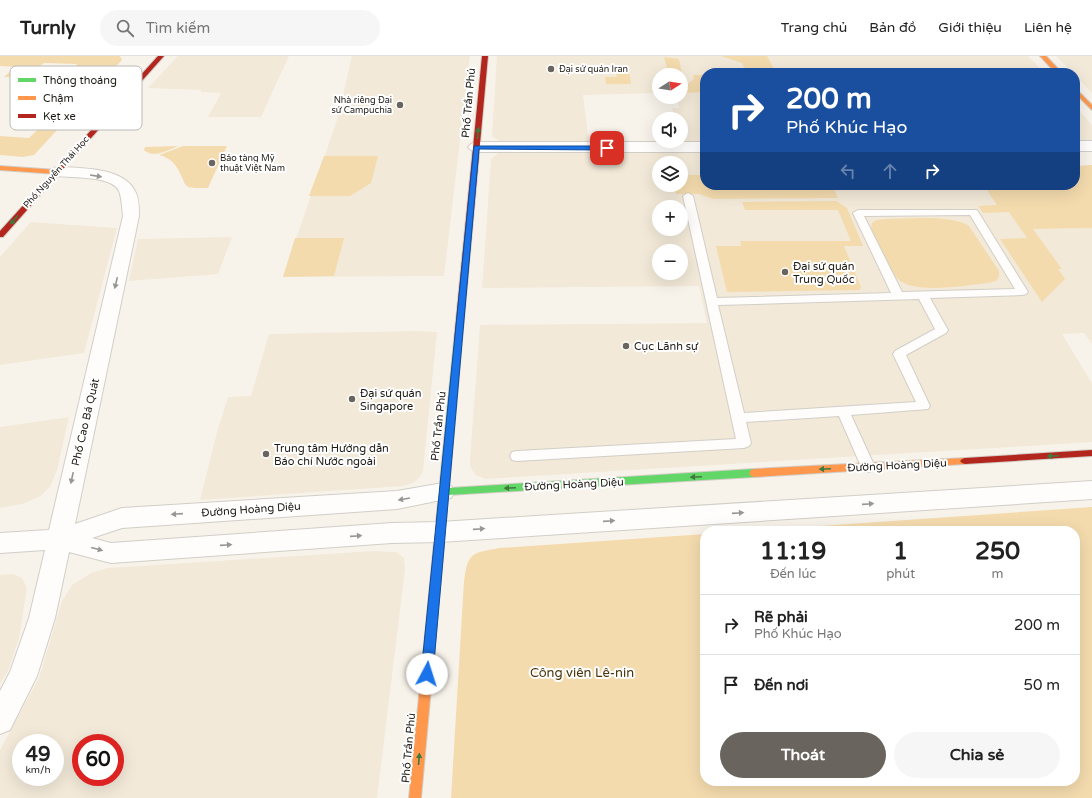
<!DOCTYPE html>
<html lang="vi">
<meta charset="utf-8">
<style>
body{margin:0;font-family:"Varela Round",sans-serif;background:#f6f6f6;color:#222;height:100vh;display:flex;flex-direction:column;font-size:15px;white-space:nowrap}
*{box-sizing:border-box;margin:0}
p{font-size:13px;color:#767676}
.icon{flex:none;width:22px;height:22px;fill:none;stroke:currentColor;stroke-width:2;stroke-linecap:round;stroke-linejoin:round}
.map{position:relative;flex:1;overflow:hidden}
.sheet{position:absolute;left:700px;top:470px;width:380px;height:260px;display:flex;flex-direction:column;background:#fff;border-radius:16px;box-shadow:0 4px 16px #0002}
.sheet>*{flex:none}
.banner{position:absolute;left:700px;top:12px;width:380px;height:122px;border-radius:16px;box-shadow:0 4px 16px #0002;background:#1a4fa0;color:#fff;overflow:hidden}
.needle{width:26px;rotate:78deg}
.fabs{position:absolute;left:652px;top:12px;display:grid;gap:8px}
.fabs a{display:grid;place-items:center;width:36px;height:36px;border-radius:50%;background:#fff;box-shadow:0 4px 16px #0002;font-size:20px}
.speed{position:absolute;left:12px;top:678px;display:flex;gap:8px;font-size:20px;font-weight:700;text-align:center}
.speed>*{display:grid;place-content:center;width:52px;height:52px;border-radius:50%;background:#fff;box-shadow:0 4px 16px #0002;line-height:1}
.speed small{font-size:10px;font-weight:400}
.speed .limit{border:6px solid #d22;background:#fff;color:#111}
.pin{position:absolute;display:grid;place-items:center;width:34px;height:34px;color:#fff;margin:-17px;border-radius:8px;box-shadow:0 2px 6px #0006}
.me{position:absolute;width:44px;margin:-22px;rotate:5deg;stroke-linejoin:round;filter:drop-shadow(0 0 3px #0008)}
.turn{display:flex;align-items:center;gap:14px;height:84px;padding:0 20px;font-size:18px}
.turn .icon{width:52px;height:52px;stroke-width:2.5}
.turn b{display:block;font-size:28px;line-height:34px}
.lanes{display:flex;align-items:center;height:38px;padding:0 20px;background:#0003;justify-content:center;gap:20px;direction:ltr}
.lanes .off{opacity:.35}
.eta{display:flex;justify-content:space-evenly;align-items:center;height:68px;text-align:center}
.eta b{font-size:24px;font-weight:700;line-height:28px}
.action{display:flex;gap:8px;margin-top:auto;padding:8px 20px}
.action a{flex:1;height:46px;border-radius:24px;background:#69655e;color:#fff;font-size:16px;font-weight:700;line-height:46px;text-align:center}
.action a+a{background:#f6f6f6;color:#222}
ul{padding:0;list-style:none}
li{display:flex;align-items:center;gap:12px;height:60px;padding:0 20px;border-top:1px solid #e0e0e0}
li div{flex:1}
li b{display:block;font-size:15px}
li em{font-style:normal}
header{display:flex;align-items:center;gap:24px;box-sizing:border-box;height:56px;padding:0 20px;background:#fff;border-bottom:1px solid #e0e0e0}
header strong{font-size:19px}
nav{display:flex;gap:22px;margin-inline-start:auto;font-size:14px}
.search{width:280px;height:36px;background:#f6f6f6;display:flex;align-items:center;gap:10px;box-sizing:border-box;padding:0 14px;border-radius:22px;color:#767676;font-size:15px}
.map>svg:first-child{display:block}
.built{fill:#f2e9d8;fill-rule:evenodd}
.green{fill:#f4dbae}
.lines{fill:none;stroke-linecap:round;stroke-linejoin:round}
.lane-casing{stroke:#d2cec7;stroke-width:2}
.street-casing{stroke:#d2cec7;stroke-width:2}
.fast-casing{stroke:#d2cec7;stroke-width:2}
.slow-casing{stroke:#d2cec7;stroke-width:2}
.jam-casing{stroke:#d2cec7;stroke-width:2}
.lane{fill:#fefdfc;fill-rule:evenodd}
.street{fill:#fefdfc;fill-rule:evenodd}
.fast{fill:#63d668;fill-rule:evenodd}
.slow{fill:#ff974d;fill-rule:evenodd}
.jam{fill:#b3261e;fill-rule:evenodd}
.oneway{fill:#40783e}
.oneway2{fill:#989693}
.route{fill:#1a73e8;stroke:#114b97}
.poi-dot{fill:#69655e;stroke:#fff;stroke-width:1.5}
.labels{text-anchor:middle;stroke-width:4;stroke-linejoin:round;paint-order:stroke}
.far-poi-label{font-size:9px;fill:#1c1913;stroke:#fff;text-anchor:start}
.far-street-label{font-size:9px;fill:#1c1913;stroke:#fff}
.street-label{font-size:11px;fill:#1c1913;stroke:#fff}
.poi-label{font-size:11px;fill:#1c1913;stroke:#fff;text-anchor:start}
.near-park-label{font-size:13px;fill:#49350b;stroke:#fff}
.key{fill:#fff;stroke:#bbbab8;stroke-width:1}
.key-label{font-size:11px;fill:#1c1913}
</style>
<header>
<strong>Turnly</strong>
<div class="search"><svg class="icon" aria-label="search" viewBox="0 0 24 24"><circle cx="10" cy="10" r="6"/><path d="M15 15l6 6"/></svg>Tìm kiếm</div>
<nav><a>Trang chủ</a><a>Bản đồ</a><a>Giới thiệu</a><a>Liên hệ</a></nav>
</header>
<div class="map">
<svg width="1092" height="742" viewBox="0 0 1092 742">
<rect width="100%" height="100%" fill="#f8f3ea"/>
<g class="built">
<path d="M178 0H289L261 61H208L221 37 201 36V34L148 32Z"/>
<path d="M352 0H470L444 220 283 221 338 61Z"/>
<path d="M497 0H1028L1044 17H705V87H680L681 63H675L672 52H679L676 41H681V19H659V37L583 39 589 87 501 86 493 81 492 78Z"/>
<path d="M1056 0H1092V37L1075 19V17H1073Z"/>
<path d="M1075 50 1092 69V85L1075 86Z"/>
<path d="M705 94V129H1003L1043 173 1092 172V288L1084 277 1062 278 1092 327V386L485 423 476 419 470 411V403L480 269 707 267 699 230 482 232 491 103 498 97 505 95ZM659 107H681V129H659ZM659 151H681V173H659ZM659 195H681V217H659Z"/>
<path d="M31 166 117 172 84 297 0 309V201Z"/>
<path d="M232 181 218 218 129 225 138 183Z"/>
<path d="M415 275 437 276 423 415 420 421 413 427 403 430 200 444 217 376 228 341 251 340 269 278Z"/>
<path d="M69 361 57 414 51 429 41 440 22 448 0 452V371Z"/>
<path d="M374 495 396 496 404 502 405 514 377 742H0V694L39 622 62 545 72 529 91 517 108 512ZM21 687H55V721H21ZM81 687H115V721H81Z"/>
<path d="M13 518 22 522 27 532 19 582 8 615 0 628V519Z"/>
</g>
<g class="green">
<path d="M0 0H120L122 4 34 99 23 101 0 99V80L29 82 100 14 73 13 77 8 44 7 37 12 0 10Z"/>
<path d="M721 0H767L776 17H747L742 7Z"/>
<path d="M664 1 679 3 683 23 681 25V19H669Z"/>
<path d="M12 14 34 16 27 22 4 21Z"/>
<path d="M616 14H629L631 28H606L605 21H617Z"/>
<path d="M693 19H705V36L681 37V33L694 23Z"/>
<path d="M178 90C168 94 154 103 144 94L145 91Z"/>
<path d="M183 90H227L208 132H195L188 131 185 128C179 114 175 103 159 99Z"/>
<path d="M324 100H378L371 127 350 140H309Z"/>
<path d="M1092 109V172L1033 173 1062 213H1058L1065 223 1042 246 1000 183 1027 182 1009 156 983 157 978 150 997 149 985 131H974L972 129H1075V110Z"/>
<path d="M681 119H705V129H832L838 142 713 143 699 138H676L674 129H681Z"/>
<path d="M836 145 847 152 863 190H844L861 231 860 234 727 236 716 190H741L740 185H851L838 154H745L742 146Z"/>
<path d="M885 163C908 163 950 158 969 170L999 215V221L996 225 988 227C966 229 911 240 896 221 888 212 877 184 871 172L872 167 877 164Z"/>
<path d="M295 182H344L334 220 283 221Z"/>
<path d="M1092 451V742H451L464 525C468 496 472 497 499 492L705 478V725H1075V475H746Z"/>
</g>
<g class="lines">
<g class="lane-casing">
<path id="lane" d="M688 137 693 140 717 242 891 237 853 157 858 154H977L1028 236 1026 238 1022 239 930 242 948 274 946 277 906 299 930 350 928 353 851 359 875 411 873 415 868 416 863 415 839 360 746 366 751 387 749 390 744 392 517 405 512 404 510 400 512 396 517 395 736 383 683 140ZM970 159 1015 233 902 236 864 160ZM919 243 935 273 895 295 893 298 916 346 744 357 718 249Z"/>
</g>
<g class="street-casing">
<g id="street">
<rect x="1075" y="85" width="17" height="10"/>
<path d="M476 86H705V96H476L471 94 468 91 471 88Z"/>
<path d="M57 111C80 112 123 111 135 135 139 142 139 152 139 160L75 468 122 452 397 435 443 427 451 430 455 436 451 442 397 453 122 472 92 482 111 487 392 467 440 466 1092 425V443L440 486 392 487 111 507 69 496 55 562 37 620 10 674 0 678V635L10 616 29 562 45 494 0 497V477L49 474 123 160C122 152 122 143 119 135 111 118 67 123 51 119L49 116 51 113Z"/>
</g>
</g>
<g class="fast-casing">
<path id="fast" d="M458 282 462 285 449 432 754 413 757 414 759 417 757 420 754 421 448 439 446 467 445 470 441 471 437 470 436 467 454 285Z"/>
</g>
<g class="slow-casing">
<g id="slow">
<path d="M1040 0H1046L1062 17H1056Z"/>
<path d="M1075 32 1092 49V54L1075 37Z"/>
<path d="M0 110 57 114 60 116 57 118 0 114Z"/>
<path d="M965 402 968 403 970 405 968 407 965 408 754 421 751 420 749 417 751 414 754 413Z"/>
<path d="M441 463 445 464 446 467 421 742H409L436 467 437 464Z"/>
</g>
</g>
<g class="jam-casing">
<g id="jam">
<path d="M158 0H164L3 181H0V175Z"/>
<path d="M482 0H488L462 285 458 288 454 285Z"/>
<path d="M1092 394V400L965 408 962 407 960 405 962 403 965 402Z"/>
</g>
</g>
<use href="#lane" class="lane"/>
<use href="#street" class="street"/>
<use href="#fast" class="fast"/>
<use href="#slow" class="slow"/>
<use href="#jam" class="jam"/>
</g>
<defs><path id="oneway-solid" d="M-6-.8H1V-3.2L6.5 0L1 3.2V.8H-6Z"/></defs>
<g class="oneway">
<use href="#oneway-solid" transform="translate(478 77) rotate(-85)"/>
<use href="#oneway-solid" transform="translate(14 164) rotate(132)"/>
<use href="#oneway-solid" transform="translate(1053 400) rotate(177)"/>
<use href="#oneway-solid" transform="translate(825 413) rotate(177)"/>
<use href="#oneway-solid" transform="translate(696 421) rotate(177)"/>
<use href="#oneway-solid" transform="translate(510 432) rotate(177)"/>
<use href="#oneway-solid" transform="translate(419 703) rotate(-85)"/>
</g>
<g class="oneway2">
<use href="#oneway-solid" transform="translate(96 120) rotate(9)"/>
<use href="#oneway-solid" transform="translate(116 227) rotate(103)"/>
<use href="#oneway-solid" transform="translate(72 422) rotate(102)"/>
<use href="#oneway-solid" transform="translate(404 443) rotate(170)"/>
<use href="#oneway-solid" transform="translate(868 448) rotate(-4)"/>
<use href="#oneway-solid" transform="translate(738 457) rotate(-4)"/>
<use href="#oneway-solid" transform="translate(177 458) rotate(176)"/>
<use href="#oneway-solid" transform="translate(609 465) rotate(-4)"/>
<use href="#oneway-solid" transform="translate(479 473) rotate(-4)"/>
<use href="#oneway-solid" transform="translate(356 480) rotate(-4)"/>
<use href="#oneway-solid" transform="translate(226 489) rotate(-4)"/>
<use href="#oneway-solid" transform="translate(97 493) rotate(15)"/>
</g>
<path class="route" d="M474 90H607L610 92 607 94 479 93 433 618 431 622 427 623 423 622 421 618Z"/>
<g class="poi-dot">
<circle cx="551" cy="13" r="4"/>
<circle cx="400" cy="49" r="4"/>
<circle cx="212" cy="107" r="4"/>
<circle cx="785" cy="216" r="4"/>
<circle cx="626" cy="290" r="4"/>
<circle cx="352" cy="343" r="4"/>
<circle cx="266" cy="398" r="4"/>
</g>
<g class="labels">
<g class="far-poi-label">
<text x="559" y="16">Đại sứ quán Iran</text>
<text x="392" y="47" text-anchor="end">Nhà riêng Đại<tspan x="392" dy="10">sứ Campuchia</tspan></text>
<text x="220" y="105">Bảo tàng Mỹ<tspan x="220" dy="10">thuật Việt Nam</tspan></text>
</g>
<g class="far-street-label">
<text transform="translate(56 116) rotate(-48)" y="3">Phố Nguyễn Thái Học</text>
</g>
<g class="street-label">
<text transform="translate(468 47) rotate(-85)" y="4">Phố Trần Phú</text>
<text transform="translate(85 366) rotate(-77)" y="4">Phố Cao Bá Quát</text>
<text transform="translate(438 370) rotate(-84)" y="4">Phố Trần Phú</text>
<text transform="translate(897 409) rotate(-3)" y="4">Đường Hoàng Diệu</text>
<text transform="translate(574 428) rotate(-3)" y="4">Đường Hoàng Diệu</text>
<text transform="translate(251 453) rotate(-4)" y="4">Đường Hoàng Diệu</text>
<text transform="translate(408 692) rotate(-85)" y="4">Phố Trần Phú</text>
</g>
<g class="poi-label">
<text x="793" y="214">Đại sứ quán<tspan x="793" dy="13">Trung Quốc</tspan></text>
<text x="634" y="294">Cục Lãnh sự</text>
<text x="360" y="341">Đại sứ quán<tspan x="360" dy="13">Singapore</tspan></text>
<text x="274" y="396">Trung tâm Hướng dẫn<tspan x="274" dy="13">Báo chí Nước ngoài</tspan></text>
</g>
<g class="near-park-label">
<text x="582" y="621">Công viên Lê-nin</text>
</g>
</g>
<rect x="10" y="10" width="132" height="64" rx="6" class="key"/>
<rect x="18" y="22" width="18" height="4" fill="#63d668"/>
<rect x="18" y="40" width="18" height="4" fill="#ff974d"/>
<rect x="18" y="58" width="18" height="4" fill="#b3261e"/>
<g class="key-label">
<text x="43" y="28">Thông thoáng</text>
<text x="43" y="46">Chậm</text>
<text x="43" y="64">Kẹt xe</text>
</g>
</svg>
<div class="fabs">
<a><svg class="needle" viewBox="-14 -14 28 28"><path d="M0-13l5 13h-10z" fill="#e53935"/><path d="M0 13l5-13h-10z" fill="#767676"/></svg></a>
<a><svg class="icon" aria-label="sound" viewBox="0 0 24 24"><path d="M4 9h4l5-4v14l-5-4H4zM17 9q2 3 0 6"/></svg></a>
<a><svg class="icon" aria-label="layers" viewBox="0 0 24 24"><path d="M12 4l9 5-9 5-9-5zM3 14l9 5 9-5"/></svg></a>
<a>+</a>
<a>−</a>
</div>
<div class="speed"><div>49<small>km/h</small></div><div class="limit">60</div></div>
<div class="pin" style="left:607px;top:92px;background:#d93025"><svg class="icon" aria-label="arrive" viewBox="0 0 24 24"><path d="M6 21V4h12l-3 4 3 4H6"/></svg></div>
<svg class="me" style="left:427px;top:618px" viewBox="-20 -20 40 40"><circle r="19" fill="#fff"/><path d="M0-13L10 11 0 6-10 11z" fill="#1a73e8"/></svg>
<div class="banner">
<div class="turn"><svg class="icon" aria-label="right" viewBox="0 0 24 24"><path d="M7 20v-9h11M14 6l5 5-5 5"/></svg><div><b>200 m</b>Phố Khúc Hạo</div></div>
<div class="lanes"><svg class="icon off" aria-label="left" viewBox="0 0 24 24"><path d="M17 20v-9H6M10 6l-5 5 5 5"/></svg><svg class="icon off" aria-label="ahead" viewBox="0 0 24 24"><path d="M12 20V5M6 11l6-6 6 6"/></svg><svg class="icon" aria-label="right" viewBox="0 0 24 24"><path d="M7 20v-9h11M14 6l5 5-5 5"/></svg></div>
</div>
<section class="sheet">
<div class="eta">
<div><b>11:19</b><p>Đến lúc</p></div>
<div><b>1</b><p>phút</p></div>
<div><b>250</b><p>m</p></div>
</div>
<ul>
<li><svg class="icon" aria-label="right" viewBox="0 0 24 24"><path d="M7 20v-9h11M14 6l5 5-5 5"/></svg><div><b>Rẽ phải</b><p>Phố Khúc Hạo</p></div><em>200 m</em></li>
<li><svg class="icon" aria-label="arrive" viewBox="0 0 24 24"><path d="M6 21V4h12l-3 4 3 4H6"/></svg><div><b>Đến nơi</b></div><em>50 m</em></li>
</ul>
<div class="action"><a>Thoát</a><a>Chia sẻ</a></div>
</section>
</div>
